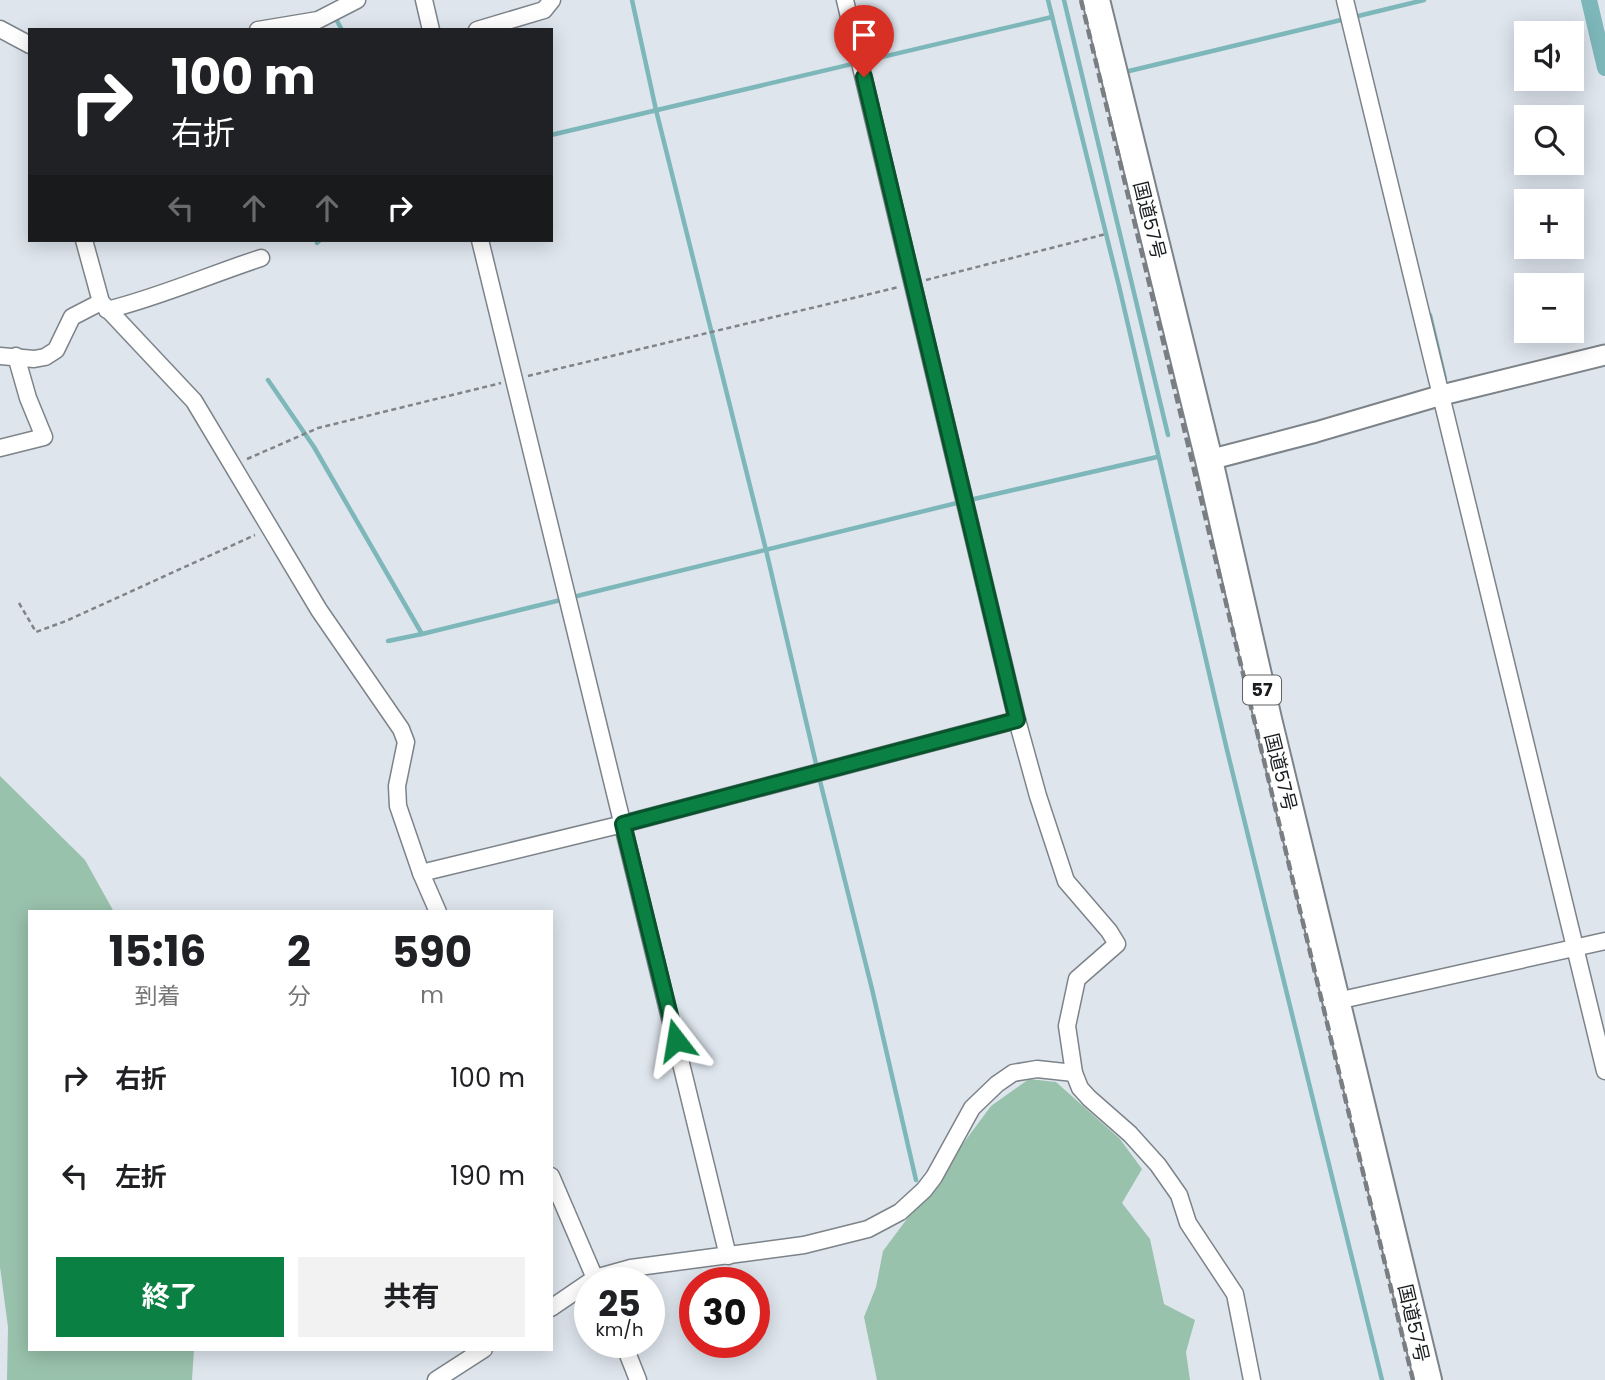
<!DOCTYPE html>
<html lang="ja">
<meta charset="utf-8">
<style>
body{margin:0;font-family:Poppins,"Noto Sans JP",sans-serif;background:#f2f2f2;color:#202124;height:100vh;display:flex;flex-direction:column;font-size:26px;white-space:nowrap}
*{box-sizing:border-box;margin:0}
p{font-size:23px;color:#757577}
.icon{flex:none;width:38px;height:38px;fill:none;stroke:currentColor;stroke-width:2;stroke-linecap:round;stroke-linejoin:round}
.map{position:relative;flex:1;overflow:hidden}
.panel{position:absolute;left:28px;top:910px;width:525px;height:441px;display:flex;flex-direction:column;background:#fff;border-radius:0px;box-shadow:0 4px 18px #0003}
.panel>*{flex:none}
.guide{position:absolute;left:28px;top:28px;width:525px;height:214px;border-radius:0px;box-shadow:0 4px 18px #0003;background:#202124;color:#fff;overflow:hidden}
.fabs{position:absolute;left:1514px;top:21px;display:grid;gap:14px}
.fabs a{display:grid;place-items:center;width:70px;height:70px;border-radius:0px;background:#fff;box-shadow:0 4px 18px #0003;font-size:35px}
.speed{position:absolute;left:574px;top:1267px;display:flex;gap:14px;font-size:35px;font-weight:700;text-align:center}
.speed>*{display:grid;place-content:center;width:91px;height:91px;border-radius:50%;background:#fff;box-shadow:0 4px 18px #0003;line-height:1}
.speed small{font-size:18px;font-weight:400}
.speed .limit{border:10px solid #d22;background:#fff;color:#111}
.pin{position:absolute;display:grid;place-items:center;width:60px;height:60px;color:#fff;margin:-72px -30px;border-radius:50% 50% 50% 0;rotate:-45deg;box-shadow:0 0 7px #0007}
.pin .icon{rotate:45deg}
.me{position:absolute;width:77px;margin:-38px;rotate:346deg;stroke-linejoin:round;filter:drop-shadow(0 0 5px #0008)}
.turn{display:flex;align-items:center;gap:24px;height:147px;padding:0 28px;font-size:32px}
.turn .icon{width:91px;height:91px;stroke-width:2.5}
.turn b{display:block;font-size:49px;line-height:60px}
.lanes{display:flex;align-items:center;height:66px;padding:0 28px;background:#0003;justify-content:center;gap:35px;direction:ltr}
.lanes .off{opacity:.35}
.eta{display:flex;justify-content:space-evenly;align-items:center;height:119px;text-align:center}
.eta b{font-size:42px;font-weight:700;line-height:49px}
.button{display:flex;gap:14px;margin-top:auto;padding:14px 28px}
.button a{flex:1;height:80px;border-radius:0px;background:#0b8043;color:#fff;font-size:28px;font-weight:700;line-height:80px;text-align:center}
.button a+a{background:#f2f2f2;color:#202124}
ul{padding:0;list-style:none}
li{display:flex;align-items:center;gap:21px;height:98px;padding:0 28px}
li div{flex:1}
li b{display:block;font-size:26px}
li em{font-style:normal}
.map>svg:first-child{display:block}
.green{fill:#99c2ac}
.lines{fill:none;stroke-linecap:round;stroke-linejoin:round}
.stream{stroke:#7db7ba;stroke-width:4.5}
.canal{stroke:#7db7ba;stroke-width:16}
.minor-casing{stroke:#7c8389;stroke-width:19}
.tertiary-casing{stroke:#7c8389;stroke-width:23}
.trunk-casing{stroke:#7c8389;stroke-width:30}
.path{stroke:#7f8489;stroke-width:2.5;stroke-dasharray:5 3.5;stroke-linecap:butt}
.minor{stroke:#fff;stroke-width:16}
.tertiary{stroke:#fff;stroke-width:19}
.trunk{stroke:#fff;stroke-width:26}
.rail{stroke:#797e83;stroke-width:4.5;stroke-dasharray:10 5;stroke-linecap:butt}
.route-casing{stroke:#07532c;stroke-width:18}
.route{stroke:#0b8043;stroke-width:12}
.labels{text-anchor:middle;stroke-width:6;stroke-linejoin:round;paint-order:stroke}
.shield{fill:#fff;stroke:#5f6162;stroke-width:2}
.shield-label{font-size:18px;font-weight:bold;fill:#1a1d1f}
.street-label{font-size:19px;fill:#1a1d1f;stroke:#fff}
</style>
<div class="map">
<svg width="1605" height="1380" viewBox="0 0 1605 1380">
<rect width="100%" height="100%" fill="#dee5ed"/>
<g class="green">
<path d="M0 776 85 860 114 912H30V1349H194L192 1380H7L8 1327 0 1267Z"/>
<path d="M1029 1079 1056 1082 1120 1139 1142 1169 1122 1203 1150 1239 1164 1304 1195 1320 1186 1352 1190 1380H877L864 1317 876 1287 883 1251 991 1106Z"/>
</g>
<g class="lines">
<g class="stream">
<path d="M632 0 656 110 766 550 817 768"/>
<path d="M1048 0 1119 286 1227 750 1382 1380"/>
<path d="M1064 0 1168 435"/>
<path d="M1354 17 1424 0"/>
<path d="M336 19 342 30"/>
<path d="M1124 69 1125 72 1345 19"/>
<path d="M551 135 1052 17"/>
<path d="M317 243 320 240"/>
<path d="M1430 315 1445 379"/>
<path d="M268 380 314 447 422 634 961 502 1157 457"/>
<path d="M388 641 422 634"/>
<path d="M819 777 872 989 916 1180"/>
</g>
<path class="canal" d="M1589 0 1605 68"/>
<g class="minor-casing">
<g id="minor">
<path d="M424 0 431 30"/>
<path d="M845 0 1017 720 1038 796 1066 881 1109 931 1117 944 1077 979 1067 1026 1074 1073 1080 1088 1089 1098 1130 1134 1158 1165 1179 1195 1188 1223 1235 1294 1252 1380"/>
<path d="M1345 0 1605 1071"/>
<path d="M0 29 30 45"/>
<path d="M258 30 318 20 357 0"/>
<path d="M477 30 544 10 552 0"/>
<path d="M84 240 101 302 194 401 319 610 401 729 406 742 397 786 398 806 421 873 438 912"/>
<path d="M480 240 728 1256"/>
<path d="M107 310C160 297 209 275 261 258"/>
<path d="M0 356 34 359 45 357 56 350 72 317 101 302"/>
<path d="M0 448 44 437 28 398 16 356"/>
<path d="M421 873 623 824 1017 720"/>
<path d="M1337 1001 1605 941"/>
<path d="M551 1176 597 1283"/>
<path d="M551 1308 595 1278 631 1268 804 1245 868 1229 900 1212 924 1190 934 1177 972 1108 997 1084 1013 1073 1037 1069 1074 1073"/>
<path d="M623 1342 638 1380"/>
<path d="M436 1380 484 1349"/>
</g>
</g>
<g class="tertiary-casing">
<path id="tertiary" d="M1209 460 1316 432 1442 395 1605 355"/>
</g>
<g class="trunk-casing">
<path id="trunk" d="M1096 0 1209 460 1268 719 1428 1380"/>
</g>
<g class="path">
<path d="M926 280 1106 234"/>
<path d="M528 376 899 287"/>
<path d="M247 459 318 428 501 383"/>
<path d="M19 603 36 632 66 621 255 535"/>
</g>
<use href="#minor" class="minor"/>
<use href="#tertiary" class="tertiary"/>
<use href="#trunk" class="trunk"/>
<path class="rail" d="M1081 0 1413 1380"/>
</g>
<g class="lines">
<g class="route-casing">
<path id="route" d="M676 1040 623 824 1017 720 864 77"/>
</g>
<use href="#route" class="route"/>
</g>
<g class="labels">
<rect class="shield" x="1243" y="675.5" width="38" height="29" rx="5"/>
<g class="shield-label">
<text x="1262" y="696">57</text>
</g>
<g class="street-label">
<text transform="translate(1150 220) rotate(76)" y="7">国道57号</text>
<text transform="translate(1281 772) rotate(76)" y="7">国道57号</text>
<text transform="translate(1414 1323) rotate(77)" y="7">国道57号</text>
</g>
</g>
</svg>
<div class="fabs">
<a><svg class="icon" aria-label="sound" viewBox="0 0 24 24"><path d="M4 9h4l5-4v14l-5-4H4zM17 9q2 3 0 6"/></svg></a>
<a><svg class="icon" aria-label="search" viewBox="0 0 24 24"><circle cx="10" cy="10" r="6"/><path d="M15 15l6 6"/></svg></a>
<a>+</a>
<a>−</a>
</div>
<div class="speed"><div>25<small>km/h</small></div><div class="limit">30</div></div>
<div class="pin" style="left:864px;top:77px;background:#d93025"><svg class="icon" aria-label="arrive" viewBox="0 0 24 24"><path d="M6 21V4h12l-3 4 3 4H6"/></svg></div>
<svg class="me" style="left:676px;top:1040px" viewBox="-20 -20 40 40"><path d="M0-17L14 15 0 8-14 15z" fill="#0b8043" stroke="#fff" stroke-width="4"/></svg>
<div class="guide">
<div class="turn"><svg class="icon" aria-label="right" viewBox="0 0 24 24"><path d="M7 20v-9h11M14 6l5 5-5 5"/></svg><div><b>100 m</b>右折</div></div>
<div class="lanes"><svg class="icon off" aria-label="left" viewBox="0 0 24 24"><path d="M17 20v-9H6M10 6l-5 5 5 5"/></svg><svg class="icon off" aria-label="ahead" viewBox="0 0 24 24"><path d="M12 20V5M6 11l6-6 6 6"/></svg><svg class="icon off" aria-label="ahead" viewBox="0 0 24 24"><path d="M12 20V5M6 11l6-6 6 6"/></svg><svg class="icon" aria-label="right" viewBox="0 0 24 24"><path d="M7 20v-9h11M14 6l5 5-5 5"/></svg></div>
</div>
<section class="panel">
<div class="eta">
<div><b>15:16</b><p>到着</p></div>
<div><b>2</b><p>分</p></div>
<div><b>590</b><p>m</p></div>
</div>
<ul>
<li><svg class="icon" aria-label="right" viewBox="0 0 24 24"><path d="M7 20v-9h11M14 6l5 5-5 5"/></svg><div><b>右折</b></div><em>100 m</em></li>
<li><svg class="icon" aria-label="left" viewBox="0 0 24 24"><path d="M17 20v-9H6M10 6l-5 5 5 5"/></svg><div><b>左折</b></div><em>190 m</em></li>
</ul>
<div class="button"><a>終了</a><a>共有</a></div>
</section>
</div>
